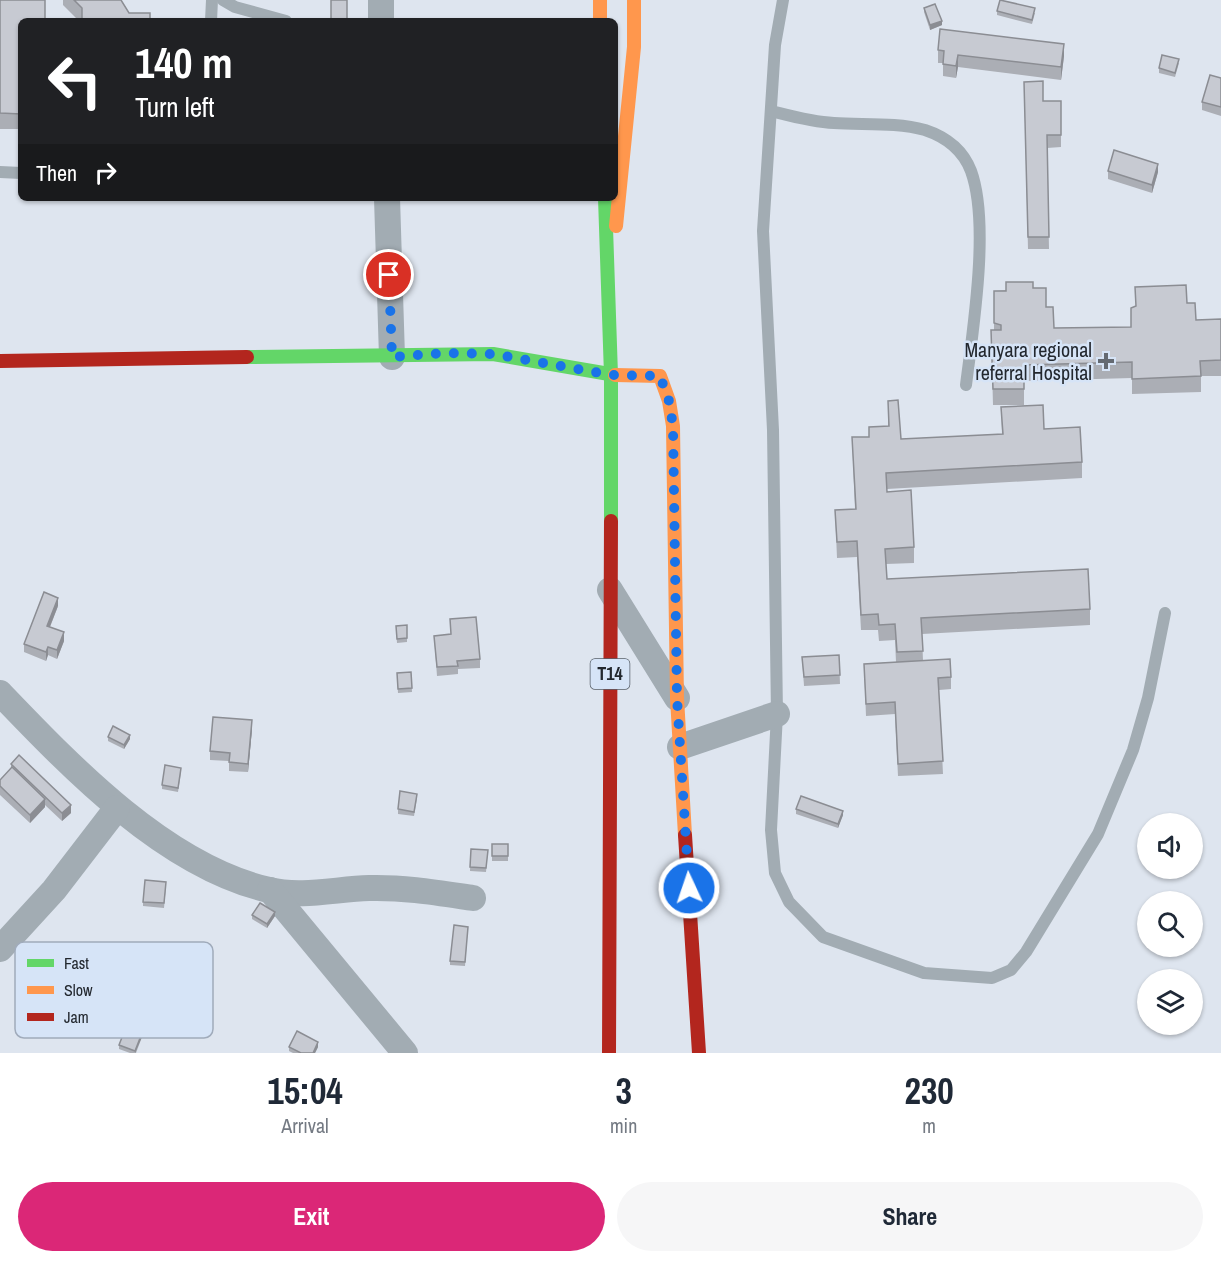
<!DOCTYPE html>
<style>
body{margin:0;font-family:"Archivo Narrow",sans-serif;background:#f6f6f7;color:#1f2937;height:100vh;display:flex;flex-direction:column;font-size:22px;white-space:nowrap}
*{box-sizing:border-box;margin:0}
p{font-size:20px;color:#747a83}
.icon{flex:none;width:33px;height:33px;fill:none;stroke:currentColor;stroke-width:2;stroke-linecap:round;stroke-linejoin:round}
.map{position:relative;height:1053px;overflow:hidden}
.sheet{display:flex;flex-direction:column;background:#fff;flex:1}
.sheet>*{flex:none}
.top-card{position:absolute;left:18px;top:18px;width:600px;height:183px;border-radius:9px;box-shadow:0 2px 4px #0004;background:#202124;color:#fff;overflow:hidden}
.tools{position:absolute;left:1137px;top:813px;display:grid;gap:12px}
.tools a{display:grid;place-items:center;width:66px;height:66px;border-radius:50%;background:#fff;box-shadow:0 2px 4px #0004;font-size:30px}
.pin{position:absolute;display:grid;place-items:center;width:51px;height:51px;color:#fff;margin:-26px;border:3px solid #fff;border-radius:50%;box-shadow:0 2px 6px #0007}
.me{position:absolute;width:66px;margin:-33px;rotate:357deg;stroke-linejoin:round;filter:drop-shadow(0 0 4px #0008)}
.turn{display:flex;align-items:center;gap:21px;height:126px;padding:0 18px;font-size:27px}
.turn .icon{width:78px;height:78px;stroke-width:2.5}
.turn b{display:block;font-size:42px;line-height:51px}
.then{display:flex;align-items:center;height:57px;padding:0 18px;background:#0003;gap:12px;font-size:22px}
.eta{display:flex;justify-content:space-evenly;align-items:center;height:102px;text-align:center}
.eta b{font-size:36px;font-weight:700;line-height:42px}
.button{display:flex;gap:12px;margin-top:auto;padding:12px 18px}
.button a{flex:1;height:69px;border-radius:36px;background:#db2777;color:#fff;font-size:24px;font-weight:700;line-height:69px;text-align:center}
.button a+a{background:#f6f6f7;color:#1f2937}
.map>svg:first-child{display:block}
.lines{fill:none;stroke-linecap:round;stroke-linejoin:round}
.lane{stroke:#a2acb3;stroke-width:12}
.street{stroke:#a2acb3;stroke-width:26}
.fast{stroke:#63d668;stroke-width:14}
.slow{stroke:#ff974d;stroke-width:14}
.jam{stroke:#b3261e;stroke-width:14}
.wall{fill:#abaeb5}
.shaded-wall{fill:#8b8d93}
.building{fill:#c7cad2;stroke:#8b8d93;stroke-width:1.5}
.route{stroke:#1a73e8;stroke-width:10;stroke-dasharray:0 18}
.poi-dot{fill:#646a72;stroke:#d6e4f7;stroke-width:2}
.labels{text-anchor:middle;stroke-width:5;stroke-linejoin:round;paint-order:stroke}
.shield{fill:#d6e4f7;stroke:#58606a;stroke-width:1.5}
.shield-label{font-size:18px;font-weight:bold;fill:#22272e}
.poi-label{font-size:20px;fill:#22272e;stroke:#d6e4f7;text-anchor:end}
.key{fill:#d6e4f7;stroke:#a0abbb;stroke-width:1.5}
.key-label{font-size:16px;fill:#22272e}
</style>
<div class="map">
<svg width="1221" height="1053" viewBox="0 0 1221 1053">
<rect width="100%" height="100%" fill="#dee5ef"/>
<g class="lines">
<g class="lane">
<path d="M223 0 235 7 286 21"/>
<path d="M783 0 775 45 763 231 773 430 777 714 771 830 775 873 789 902 823 937 924 973 992 978 1011 970 1026 952 1098 834 1133 750 1148 698 1165 613"/>
<path d="M211 21 212 0"/>
<path d="M771 111C791 116 812 122 834 123 863 125 896 122 925 130 946 137 963 150 971 171 990 223 973 329 966 385"/>
<path d="M0 172 21 173"/>
</g>
<g class="street">
<path d="M381 0V21"/>
<path d="M387 198 392 357"/>
<path d="M610 590 677 698"/>
<path d="M0 693C71 767 165 866 269 890 301 898 336 889 369 888 404 887 439 893 473 898"/>
<path d="M680 747 777 714"/>
<path d="M270 890 405 1053"/>
<path d="M0 949 54 890 117 808"/>
</g>
<g class="fast">
<path d="M605 198 611 375V521"/>
<path d="M247 357 493 354 615 375"/>
</g>
<g class="slow">
<path d="M600 0V21"/>
<path d="M616 226 634 47V0"/>
<path d="M615 375 660 376 669 401 673 426 677 698 685 835"/>
</g>
<g class="jam">
<path d="M0 361 247 357"/>
<path d="M685 835 699 1053"/>
<path d="M609 1053 611 521"/>
</g>
</g>
<g class="wall">
<path d="M0 0 21 21V129H0Z"/>
<path d="M63 0H121L129 13 150 21H79L63 5Z"/>
<path d="M924 8 942 25 930 30 924 12Z"/>
<path d="M997 11 1035 13 1032 24 997 15Z"/>
<path d="M938 50 1064 56 1061 80 958 67 956 78 943 76V63H938Z"/>
<path d="M1179 63 1175 77 1159 73V68Z"/>
<path d="M1221 78V116L1202 110V102Z"/>
<path d="M1024 82 1043 101H1061V147L1047 148 1049 249H1028Z"/>
<path d="M1108 171 1158 172 1152 193 1108 179Z"/>
<path d="M1135 287 1187 303 1196 320 1221 319V376H1201V392L1132 394V378L1024 381V405H993L991 330H994V291L1033 288 1046 307 1054 328 1131 327 1136 306Z"/>
<path d="M888 401 901 439 1002 434 1001 407 1044 429 1082 462V478L887 489V492L914 547V563L886 564 887 579 1090 609V625L922 634 923 661 951 677V689L939 690 943 774 898 776 895 714 866 716 864 664 896 662 895 640 879 641 878 630H861L857 557 837 558 835 510 855 509 852 437H869L888 426Z"/>
<path d="M58 606 50 627 64 641 57 659 48 655 46 661 24 652V644Z"/>
<path d="M450 619 480 659V668L458 669V674L437 676 434 636 451 634Z"/>
<path d="M407 625V642L397 643 396 626Z"/>
<path d="M839 655 840 684 804 686 802 657Z"/>
<path d="M411 672 412 692 398 693 397 673Z"/>
<path d="M252 729 248 772 229 771V761L210 760V751Z"/>
<path d="M108 737 130 739 124 749 108 741Z"/>
<path d="M11 764 71 813 62 821 45 805V807L30 823 0 795V780L11 769Z"/>
<path d="M181 772 178 792 162 789V785Z"/>
<path d="M417 798 414 816 398 814V809Z"/>
<path d="M796 809 843 815 838 828 796 814Z"/>
<rect x="492" y="844" width="16" height="17"/>
<path d="M471 849 488 850 486 872 470 871Z"/>
<path d="M166 886 164 908 143 906V902Z"/>
<path d="M252 915 275 916 267 928 252 919Z"/>
<path d="M468 927 465 966 450 965V961Z"/>
<path d="M126 975 118 999 106 996V991Z"/>
<path d="M166 993 197 995 190 1009 166 998Z"/>
<path d="M142 1037 136 1053H130L119 1049V1045Z"/>
<path d="M289 1047H318L315 1053H293L289 1051Z"/>
</g>
<g class="shaded-wall">
<path d="M942 21V25L930 30V25Z"/>
<path d="M1064 44V56L1061 80V67Z"/>
<path d="M958 55V67L956 78V66Z"/>
<path d="M1158 164V172L1152 193V185Z"/>
<path d="M58 598V606L47 634V626Z"/>
<path d="M64 632V641L57 659V650Z"/>
<path d="M48 647V655L46 661V652Z"/>
<path d="M252 720V729L248 772V764Z"/>
<path d="M130 735V739L124 749V745Z"/>
<path d="M45 799V807L30 823V815Z"/>
<path d="M71 805V813L62 821V813Z"/>
<path d="M843 811V815L838 828V824Z"/>
<path d="M275 912V916L267 928V924Z"/>
<path d="M126 971V975L118 999V995Z"/>
<path d="M197 991V995L190 1009V1005Z"/>
<path d="M142 1033V1037L135 1053V1051Z"/>
<path d="M318 1042V1047L315 1053H313Z"/>
</g>
<g class="building">
<path d="M0 0H45V21H21V114L0 113Z"/>
<path d="M74 0H121L129 13H150V21H82V8Z"/>
<rect x="331" y="0" width="16" height="21"/>
<path d="M1000 0 1035 8 1032 20 997 11Z"/>
<path d="M935 4 942 21 930 25 924 8Z"/>
<path d="M940 29 1064 44 1061 67 958 55 956 66 943 64 944 51 938 50Z"/>
<path d="M1162 55 1179 59 1175 73 1159 68Z"/>
<path d="M1210 75 1221 78V107L1202 102Z"/>
<path d="M1043 81V101H1061V135H1047L1049 237H1028L1024 82Z"/>
<path d="M1114 150 1158 164 1152 185 1108 171Z"/>
<path d="M1006 282H1033V288H1046V307H1053L1054 328 1131 327V308L1136 306 1135 287 1186 285 1187 303H1195L1196 320 1221 319V360L1200 361 1201 376 1132 379V362L1024 365V389H993L991 330H1001V325L994 323V291H1006Z"/>
<path d="M898 400 901 439 1003 434 1001 407 1043 405 1044 429 1080 427 1082 462 886 473 887 492 911 490 914 547 885 549 887 579 1088 569 1090 609 921 618 923 651 897 652 895 624 879 625 878 614 861 615 857 541 837 542 835 510 856 509 852 437H869V427L889 426 888 401Z"/>
<path d="M44 592 58 598 47 626 64 632 57 650 48 647 46 652 24 644Z"/>
<path d="M476 617 480 659 457 661 458 666 437 667 434 636 451 634 450 619Z"/>
<path d="M407 625V638L397 639 396 626Z"/>
<path d="M839 655 840 675 804 677 802 657Z"/>
<path d="M950 659 951 677 938 678 943 761 898 764 895 702 866 704 864 664Z"/>
<path d="M411 672 412 688 398 689 397 673Z"/>
<path d="M213 717 252 720 248 764 229 762 230 753 210 751Z"/>
<path d="M113 726 130 735 124 745 108 737Z"/>
<path d="M19 755 71 805 62 813 11 764Z"/>
<path d="M165 765 181 768 178 788 162 785Z"/>
<path d="M12 767 45 799 30 815 0 786V780Z"/>
<path d="M400 791 417 794 414 812 398 809Z"/>
<path d="M801 796 843 811 838 824 796 809Z"/>
<rect x="492" y="844" width="16" height="12"/>
<path d="M471 849 488 850 486 868 470 867Z"/>
<path d="M145 880 166 882 164 903 143 902Z"/>
<path d="M260 903 275 912 267 924 252 915Z"/>
<path d="M454 925 468 927 465 962 450 961Z"/>
<path d="M126 1027 142 1033 135 1051 119 1045Z"/>
<path d="M297 1031 318 1042 313 1053H301L289 1047Z"/>
</g>
<g class="lines">
<path class="route" d="M389 275 392 357 445 353 493 354 611 375 660 376 669 401 673 426 677 698 689 888"/>
</g>
<path class="poi-dot" d="M1103 352h6v6h6v6h-6v6h-6v-6h-6v-6h6z"/>
<g class="labels">
<rect class="shield" x="590.5" y="659" width="39" height="30" rx="4.5"/>
<g class="shield-label">
<text x="610" y="680">T14</text>
</g>
<g class="poi-label">
<text x="1092" y="357">Manyara regional<tspan x="1092" dy="23">referral Hospital</tspan></text>
</g>
</g>
<rect x="15" y="942" width="198" height="96" rx="9" class="key"/>
<rect x="27" y="959" width="27" height="8" fill="#63d668"/>
<rect x="27" y="986" width="27" height="8" fill="#ff974d"/>
<rect x="27" y="1013" width="27" height="8" fill="#b3261e"/>
<g class="key-label">
<text x="64" y="969">Fast</text>
<text x="64" y="996">Slow</text>
<text x="64" y="1023">Jam</text>
</g>
</svg>
<div class="tools">
<a><svg class="icon" aria-label="sound" viewBox="0 0 24 24"><path d="M4 9h4l5-4v14l-5-4H4zM17 9q2 3 0 6"/></svg></a>
<a><svg class="icon" aria-label="search" viewBox="0 0 24 24"><circle cx="10" cy="10" r="6"/><path d="M15 15l6 6"/></svg></a>
<a><svg class="icon" aria-label="layers" viewBox="0 0 24 24"><path d="M12 4l9 5-9 5-9-5zM3 14l9 5 9-5"/></svg></a>
</div>
<div class="pin" style="left:389px;top:275px;background:#d93025"><svg class="icon" aria-label="arrive" viewBox="0 0 24 24"><path d="M6 21V4h12l-3 4 3 4H6"/></svg></div>
<svg class="me" style="left:689px;top:888px" viewBox="-20 -20 40 40"><circle r="17" fill="#1a73e8" stroke="#fff" stroke-width="3"/><path d="M0-11L8 9 0 5-8 9z" fill="#fff"/></svg>
<div class="top-card">
<div class="turn"><svg class="icon" aria-label="left" viewBox="0 0 24 24"><path d="M17 20v-9H6M10 6l-5 5 5 5"/></svg><div><b>140 m</b>Turn left</div></div>
<div class="then">Then<svg class="icon" aria-label="right" viewBox="0 0 24 24"><path d="M7 20v-9h11M14 6l5 5-5 5"/></svg></div>
</div>
</div>
<section class="sheet">
<div class="eta">
<div><b>15:04</b><p>Arrival</p></div>
<div><b>3</b><p>min</p></div>
<div><b>230</b><p>m</p></div>
</div>
<div class="button"><a>Exit</a><a>Share</a></div>
</section>
